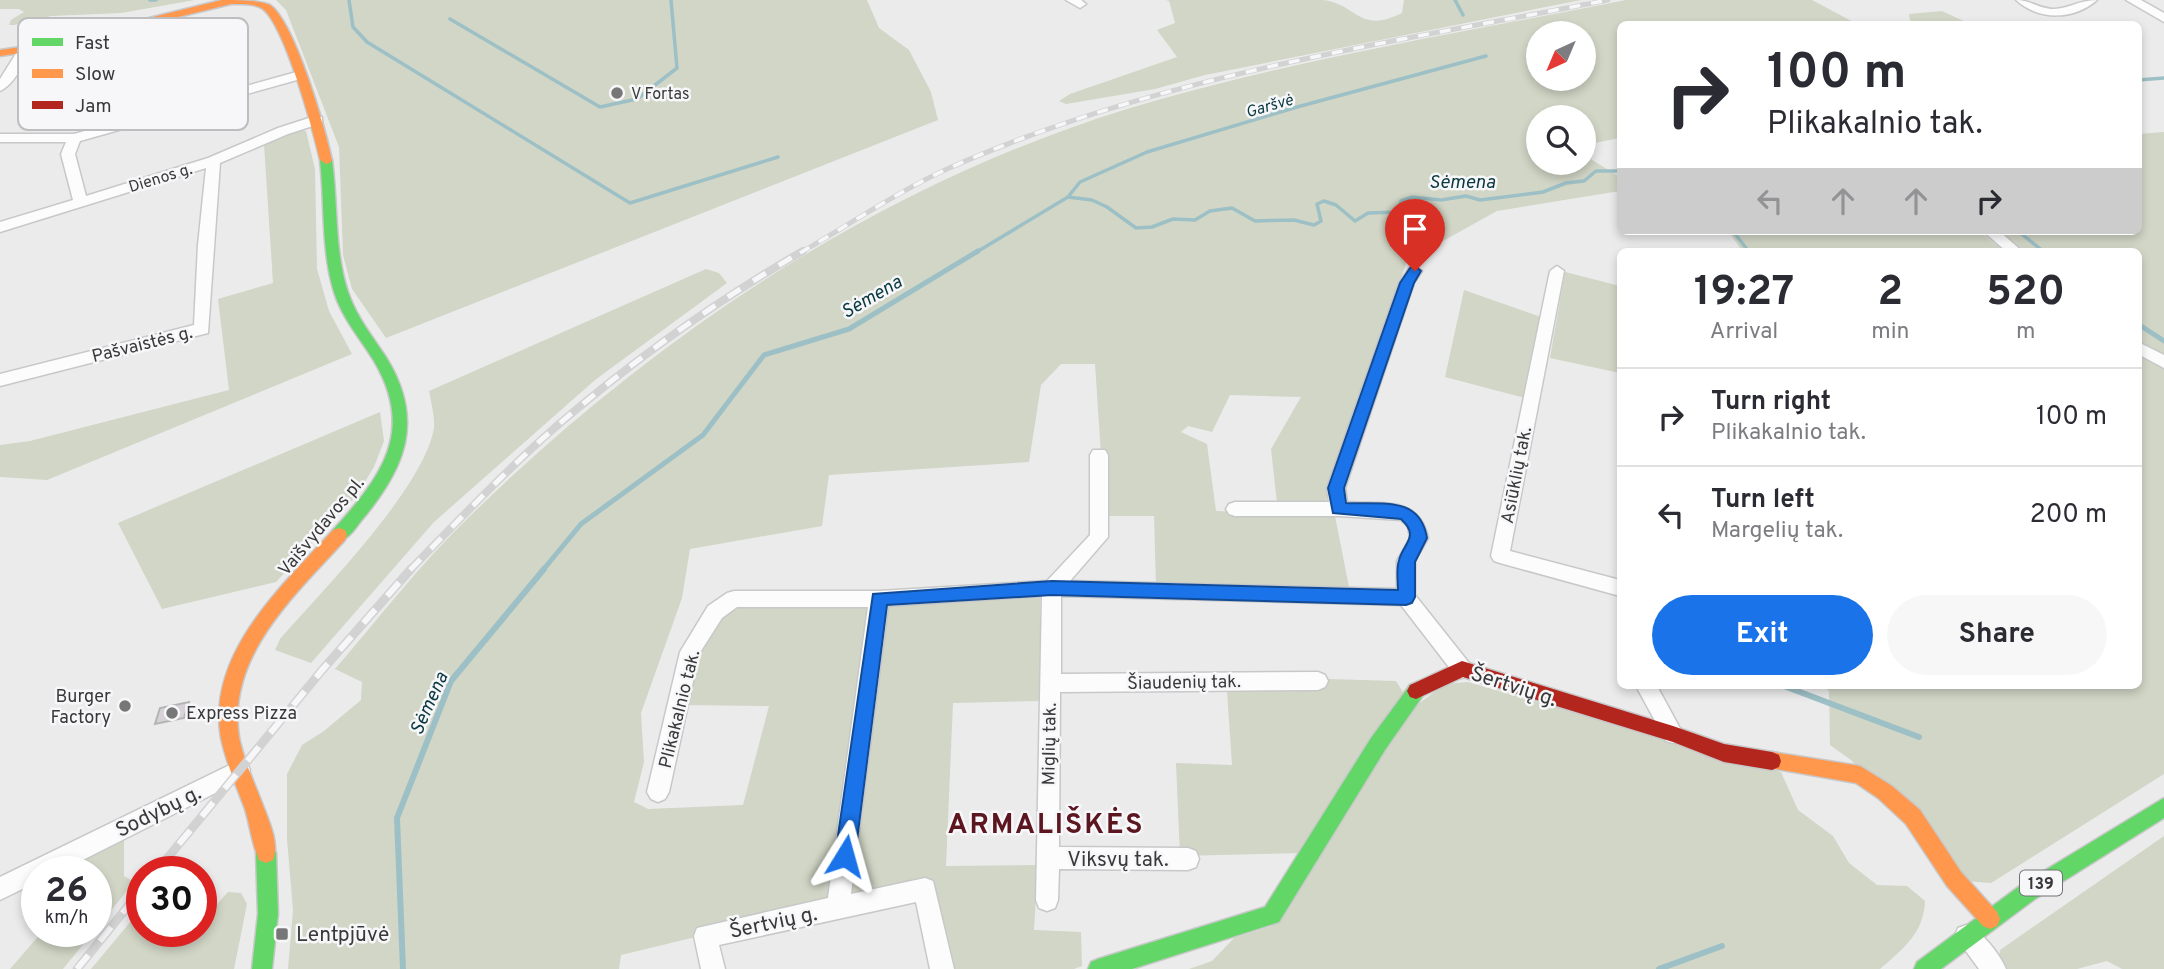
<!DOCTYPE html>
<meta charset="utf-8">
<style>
body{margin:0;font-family:Overpass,sans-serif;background:#f7f7f7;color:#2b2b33;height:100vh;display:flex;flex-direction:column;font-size:26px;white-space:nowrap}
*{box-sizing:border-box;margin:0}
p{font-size:23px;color:#7c7c81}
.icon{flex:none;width:38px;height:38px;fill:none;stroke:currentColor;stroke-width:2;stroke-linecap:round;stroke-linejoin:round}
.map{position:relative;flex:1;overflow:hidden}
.details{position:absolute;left:1617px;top:248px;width:525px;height:441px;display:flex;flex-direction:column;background:#fff;border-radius:10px;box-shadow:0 4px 10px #0003}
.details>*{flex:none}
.guide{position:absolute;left:1617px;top:21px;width:525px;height:214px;border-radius:10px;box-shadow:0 4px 10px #0003;background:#fff;color:#2b2b33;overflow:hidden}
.needle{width:46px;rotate:224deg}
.buttons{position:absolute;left:1526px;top:21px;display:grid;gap:14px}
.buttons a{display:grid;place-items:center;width:70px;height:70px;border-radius:50%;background:#fff;box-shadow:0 4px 10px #0003;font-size:35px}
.speed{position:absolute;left:21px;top:856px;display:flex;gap:14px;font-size:35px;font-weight:700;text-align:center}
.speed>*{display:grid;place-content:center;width:91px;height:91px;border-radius:50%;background:#fff;box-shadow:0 4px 10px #0003;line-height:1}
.speed small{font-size:18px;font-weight:400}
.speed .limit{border:10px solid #d22;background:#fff;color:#111}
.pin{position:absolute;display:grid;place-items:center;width:60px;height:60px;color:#fff;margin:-72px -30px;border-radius:50% 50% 50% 0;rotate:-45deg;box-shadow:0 0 7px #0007}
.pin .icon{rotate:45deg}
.me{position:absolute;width:77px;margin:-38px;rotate:8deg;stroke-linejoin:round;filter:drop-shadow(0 0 5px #0008)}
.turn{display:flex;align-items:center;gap:24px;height:147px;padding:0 35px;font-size:32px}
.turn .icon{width:91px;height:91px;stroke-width:2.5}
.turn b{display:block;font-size:49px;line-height:60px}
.lanes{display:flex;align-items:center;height:66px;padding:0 35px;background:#0003;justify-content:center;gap:35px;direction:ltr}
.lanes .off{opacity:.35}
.eta{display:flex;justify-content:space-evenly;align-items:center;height:119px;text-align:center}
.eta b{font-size:42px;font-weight:700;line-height:49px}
.action{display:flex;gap:14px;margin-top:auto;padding:14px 35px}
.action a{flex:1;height:80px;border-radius:42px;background:#1a73e8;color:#fff;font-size:28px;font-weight:700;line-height:80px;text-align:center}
.action a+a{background:#f7f7f7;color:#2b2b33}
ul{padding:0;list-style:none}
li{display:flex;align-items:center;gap:21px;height:98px;padding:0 35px;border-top:2px solid #e1e1e2}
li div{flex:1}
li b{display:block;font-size:26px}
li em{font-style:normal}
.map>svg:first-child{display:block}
.green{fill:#d1d6c6;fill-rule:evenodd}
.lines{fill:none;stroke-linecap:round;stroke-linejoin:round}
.stream-far2{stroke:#9dc0c6;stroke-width:3.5}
.stream-far1{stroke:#9dc0c6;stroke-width:5}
.stream{stroke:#9dc0c6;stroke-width:6}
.building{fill:#d8d2d8;stroke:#b4b4b4;stroke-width:2}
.street-casing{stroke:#c8c8c9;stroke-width:3}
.fast-casing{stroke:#c8c8c9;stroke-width:3}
.slow-casing{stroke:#c8c8c9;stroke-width:3}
.jam-casing{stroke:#c8c8c9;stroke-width:3}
.street{fill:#fcfcfc;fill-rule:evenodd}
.fast{fill:#63d668;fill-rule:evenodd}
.slow{fill:#ff974d;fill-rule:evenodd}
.jam{fill:#b3261e;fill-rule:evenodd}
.rail-far2-casing{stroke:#d2d2d3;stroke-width:5}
.rail-far1-casing{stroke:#d2d2d3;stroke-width:8}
.rail-casing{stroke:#d2d2d3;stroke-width:9}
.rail-far2{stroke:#f7f7fa;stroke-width:3.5;stroke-dasharray:11;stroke-linecap:butt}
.rail-far1{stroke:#f7f7fa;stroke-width:5;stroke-dasharray:15;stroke-linecap:butt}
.rail{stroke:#f7f7fa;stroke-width:6;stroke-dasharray:18;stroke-linecap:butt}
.route{fill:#1a73e8;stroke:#114b97;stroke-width:2}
.poi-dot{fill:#777778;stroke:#f7f7fa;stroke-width:2.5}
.labels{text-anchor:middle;stroke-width:5;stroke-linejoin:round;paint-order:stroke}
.far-poi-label{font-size:16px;fill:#39393a;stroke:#f7f7fa;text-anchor:start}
.far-water-label{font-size:16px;font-style:italic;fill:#093940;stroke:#f7f7fa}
.far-street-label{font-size:16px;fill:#39393a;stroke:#f7f7fa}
.shield{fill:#f7f7fa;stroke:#727274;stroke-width:2}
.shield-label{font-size:16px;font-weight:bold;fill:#39393a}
.street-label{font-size:18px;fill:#39393a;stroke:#f7f7fa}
.poi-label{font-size:18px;fill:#39393a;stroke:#f7f7fa;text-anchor:end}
.water-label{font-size:19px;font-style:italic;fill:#093940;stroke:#f7f7fa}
.near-street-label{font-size:21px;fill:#39393a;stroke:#f7f7fa}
.near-poi-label{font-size:21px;fill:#39393a;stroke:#f7f7fa;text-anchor:start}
.near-district-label{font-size:28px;font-weight:bold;letter-spacing:2px;fill:#5b1620;stroke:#f7f7fa}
.key{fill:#f7f7fa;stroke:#bebec0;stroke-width:2}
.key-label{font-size:19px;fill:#39393a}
</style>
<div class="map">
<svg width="2164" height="969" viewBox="0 0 2164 969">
<rect width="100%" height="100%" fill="#ebebec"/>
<g class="green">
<path d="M0 0H195L121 13 51 16 14 25H9L11 20 24 12 19 9H0Z"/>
<path d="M276 0H867L879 28 909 50 931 92 938 120 386 338 352 289 343 255 339 147 286 10Z"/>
<path d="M1166 0C1217 0 1271 0 1322 0 1357 3 1358 35 1402 13L1404 0H1581L1205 75 1155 89 1066 104 1059 101 1070 94 1177 57 1157 30 1175 23 1169 1Z"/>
<path d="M1626 0H1812L1857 24H1620V138L1584 145V117H1538V163H1584V155L1620 177V191L1497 211 1407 261 1329 482 1326 504 1277 503 1271 449 1301 397 1230 395 1212 432 1188 426 1181 432 1207 444 1216 511 1335 516 1349 587 1156 586 1154 516H1105L1095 364H1061L1041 385 1029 462 829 475 822 526 690 549 682 598 641 713 644 762 634 802 648 809 743 805 769 706 684 705C693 663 699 630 735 603L1040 597V701L953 703 946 866 1038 865 1034 930 1081 932 1082 966 1074 969H947L927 881 621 955 619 969H288L293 910 287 839V774L302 745 324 731 361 700 362 682 335 669C379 618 421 563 469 517 655 335 878 186 1127 109 1290 60 1460 33 1626 0ZM1538 33H1584V79H1538Z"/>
<path d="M1942 11 1970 24H1917L1910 20 1909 14Z"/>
<path d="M298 130 306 131 315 169 317 269 329 311 352 354 47 480 0 477V445L30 441 229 390 218 299 273 283 264 144Z"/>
<path d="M2164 132V356L2139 341 2138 252H2026L2000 231H2138L2139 134Z"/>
<path d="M1728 231H1979L2005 252H1743Z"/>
<path d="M706 269 719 273 727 283 595 380 434 522 311 663 275 650 280 639C322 591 424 488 434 428 435 417 431 402 429 391Z"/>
<path d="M1565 272 1620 286V373L1550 358Z"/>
<path d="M1464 290 1544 318 1525 398 1445 377Z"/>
<path d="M2139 352 2164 365V774L1991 883 1965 881 1851 760 1830 745 1829 691 1823 686H2138Z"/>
<path d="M380 412 384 441 374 467 356 496 276 582 162 609 118 523Z"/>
<path d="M1226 676 1396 681 1404 694 1304 853 1180 856 1176 763 1232 765Z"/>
<path d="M1468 682 1781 772 1798 810 1833 836 1849 863 1877 885 1907 886 1925 901C1924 933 1903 949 1880 969H1189L1212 961 1234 938 1272 926 1405 714 1445 684Z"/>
<path d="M2164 836V969H2122L2107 961 2077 969H2006L1999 960 2000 950Z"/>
<path d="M124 837V876L134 882 96 929V872H60Z"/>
<path d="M228 892 241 893 247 904 234 969H91L142 908V931H201V915L211 911Z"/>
<path d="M43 931H94L63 969H10Z"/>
</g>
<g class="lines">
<g class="stream-far2">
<path d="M150 0H156"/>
<path d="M349 0 353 27 367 42 630 203 778 157"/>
<path d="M1455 0 1463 15"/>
<path d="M450 19 600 107 637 99 677 68 671 0"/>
<path d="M2138 80 2164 78"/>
<path d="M1068 197 1080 182 1147 152 1297 107 1486 56"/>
<path d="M1733 231 1749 252"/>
<path d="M2018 231 2044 252"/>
<path d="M975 253 1068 197 1092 200 1107 207 1136 228 1152 227 1173 219 1195 220 1210 211 1232 208 1255 221 1294 220 1314 225 1321 221 1317 204 1324 201 1336 205 1355 221 1368 213 1398 212 1401 201 1412 197 1441 200 1466 196 1480 200 1543 192 1566 183 1584 181 1596 171H1620"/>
</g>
<g class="stream-far1">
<path d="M2138 324 2164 341"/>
<path d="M543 570 581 524 703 435 764 355 849 329 978 251"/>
</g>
<g class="stream">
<path d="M1784 686 1919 737"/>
<path d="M403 969 397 818 451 681 544 569"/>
<path d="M1659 969 1722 946"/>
</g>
</g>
<path class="building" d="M189 702 184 718 155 724 160 708Z"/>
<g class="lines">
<g class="street-casing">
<g id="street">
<path d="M1066 0H1081L1086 4 1080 8Z"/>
<path d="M2016 0C2030 0 2040 9 2054 9 2068 9 2079 0 2097 0 2074 20 2039 21 2016 0Z"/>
<path d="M2126 0H2141L2164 13V22Z"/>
<path d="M24 46 30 50C23 64 15 84 0 91V79L20 47Z"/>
<path d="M300 71 306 75 304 78 80 141 75 154 86 196 208 158 278 128 312 117H322V123L288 134 220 163 208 333 0 386V374L194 325 198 245 206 168 0 232V222L73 200 61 154 66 142H0V134H74Z"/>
<path d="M1983 231H1999L2023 252H2007Z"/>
<path d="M1415 266 1422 271 1414 283 1345 488 1347 502C1382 505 1419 495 1428 538L1415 561V595L1469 663 1472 669 1469 675 1462 678 1455 675 1401 605 1061 596V674L1318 672 1325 675 1328 681 1325 687 1318 690 1060 692 1059 847 1188 848 1196 851 1199 859 1196 867 1188 870 1059 869 1058 900 1055 908 1047 911 1039 908 1036 900 1042 596 888 606 851 894 925 878 933 881 954 969H930L916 902 719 945 725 969H701L694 936 697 928 828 898 868 607H737L722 618 699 654 669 792 665 799 658 802 651 799 647 792 680 652 708 606 727 593 734 591H879L1047 581 1090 535V455L1093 450H1105L1108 455V537L1070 581 1397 589V561L1410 538 1408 526 1401 520 1339 516H1235L1229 514 1226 509 1229 504 1235 502H1329L1327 488 1399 283 1410 267Z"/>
<path d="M1557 266 1564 271 1510 551 1620 580V596L1500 563 1494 561 1491 556 1550 271Z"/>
<path d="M2138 342 2164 355V368L2138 354Z"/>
<path d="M1636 686H1657L1683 734 1680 741 1673 743 1666 741Z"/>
<path d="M240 760 247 763 250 770 247 777 59 872H37V882L0 900V877Z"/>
<path d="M1966 925C1982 931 1999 953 2006 969H1979L1955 936 1958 928Z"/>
</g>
</g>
<g class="fast-casing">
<g id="fast">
<path d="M326 156 332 160C338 204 334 250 348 292 356 316 372 336 386 357 425 420 406 468 361 521 354 530 346 544 333 540L331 535 333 530C381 477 416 432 374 361 360 338 342 318 334 292 321 250 325 204 320 160Z"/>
<path d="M1416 683 1422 685 1425 691 1422 697 1385 750 1279 922 1132 969H1088L1091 962 1098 959 1265 907 1371 738 1410 685Z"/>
<path d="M2164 798V818L2035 899 1941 969H1914L1917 962 2021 885Z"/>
<path d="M266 843 273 846 276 853 278 914 272 969H252L258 914 256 853 259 846Z"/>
</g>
</g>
<g class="slow-casing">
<g id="slow">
<path d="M222 0C236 0 258 0 270 5 295 23 325 128 332 160L330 163 326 164 320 160C313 130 285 26 263 9 254 3 241 4 231 4L48 49 0 56V50L48 43Z"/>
<path d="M339 528 345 530 347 535 345 540C296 594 226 656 239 737 243 759 254 782 262 803 268 819 280 844 273 860L266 863 259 860C252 844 250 825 245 809 236 785 226 762 221 738 206 654 282 586 333 530Z"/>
<path d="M1772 752 1860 766 1892 786 1920 810 1961 872 1997 912 2000 919 1997 926 1990 929 1983 926 1947 886 1906 824 1878 798 1856 783 1765 767 1763 761 1765 755Z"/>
</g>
</g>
<g class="jam-casing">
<path id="jam" d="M1462 661 1673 726 1724 744 1772 752 1779 755 1781 761 1779 767 1772 770 1724 762 1673 742 1463 677 1416 699 1410 697 1407 691 1410 685Z"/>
</g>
<use href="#street" class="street"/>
<use href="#fast" class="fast"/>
<use href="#slow" class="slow"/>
<use href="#jam" class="jam"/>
<g class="rail-far2-casing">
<path id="rail-far2" d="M800 253C847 226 899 191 947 169 1156 76 1385 44 1608 0"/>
</g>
<g class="rail-far1-casing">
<path id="rail-far1" d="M410 570C458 521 506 470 559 424 635 359 716 301 803 251"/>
</g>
<g class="rail-casing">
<g id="rail">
<path d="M156 872 323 669 411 569"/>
<path d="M77 969 142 889"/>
</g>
</g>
<use href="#rail-far2" class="rail-far2"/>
<use href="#rail-far1" class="rail-far1"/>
<use href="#rail" class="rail"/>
</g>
<path class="route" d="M1415 266 1421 271 1414 283 1344 488 1346 503C1381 505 1420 495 1427 538L1415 562V597L1412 603 1406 605 1052 595 887 605 855 856 852 863 845 866 838 863 835 856 873 594 1052 581 1398 590C1398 581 1396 569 1399 560 1404 542 1420 537 1401 519L1333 513 1328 488 1400 283 1410 268Z"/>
<g class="poi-dot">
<circle cx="617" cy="93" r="7"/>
<circle cx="125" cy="706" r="7"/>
<circle cx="172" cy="713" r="7"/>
<rect x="275" y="927" width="14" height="14" rx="3.5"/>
</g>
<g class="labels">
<g class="far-poi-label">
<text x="631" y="99">V Fortas</text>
</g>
<g class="far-water-label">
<text transform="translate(1269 105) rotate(-16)" y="6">Garšvė</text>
</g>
<g class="far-street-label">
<text transform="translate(160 177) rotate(-17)" y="6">Dienos g.</text>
</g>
<rect class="shield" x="2020" y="870.5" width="42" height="25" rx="5"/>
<g class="shield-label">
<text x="2041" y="889">139</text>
</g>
<g class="street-label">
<text transform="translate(142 344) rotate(-14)" y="6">Pašvaistės g.</text>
<text transform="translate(1516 475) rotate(-79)" y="6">Asiūklių tak.</text>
<text transform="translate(321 526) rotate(-50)" y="6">Vaišvydavos pl.</text>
<text transform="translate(1184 682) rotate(-1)" y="6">Šiaudenių tak.</text>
<text transform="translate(679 709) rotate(-76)" y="6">Plikakalnio tak.</text>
<text transform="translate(1049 744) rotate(-89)" y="6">Miglių tak.</text>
</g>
<g class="poi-label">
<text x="111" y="702">Burger<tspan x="111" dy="21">Factory</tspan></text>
<text x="186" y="719" text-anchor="start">Express Pizza</text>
</g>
<g class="water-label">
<text x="1462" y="188">Sėmena</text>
<text transform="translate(871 296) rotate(-30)" y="7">Sėmena</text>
<text transform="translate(428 703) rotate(-66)" y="7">Sėmena</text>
</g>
<g class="near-street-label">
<text transform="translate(1514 686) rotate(18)" y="7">Šertvių g.</text>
<text transform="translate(158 811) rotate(-26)" y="7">Sodybų g.</text>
<text x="1118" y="866">Viksvų tak.</text>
<text transform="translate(773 922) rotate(-12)" y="7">Šertvių g.</text>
</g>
<g class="near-poi-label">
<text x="296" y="941">Lentpjūvė</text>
</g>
<g class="near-district-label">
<text x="1046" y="833">ARMALIŠKĖS</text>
</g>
</g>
<rect x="18" y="18" width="230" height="112" rx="10" class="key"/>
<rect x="32" y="38" width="31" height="8" fill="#63d668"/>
<rect x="32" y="69" width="31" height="9" fill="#ff974d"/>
<rect x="32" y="101" width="31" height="8" fill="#b3261e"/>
<g class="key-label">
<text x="75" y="49">Fast</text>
<text x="75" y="80">Slow</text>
<text x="75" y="112">Jam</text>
</g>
</svg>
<div class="buttons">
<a><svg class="needle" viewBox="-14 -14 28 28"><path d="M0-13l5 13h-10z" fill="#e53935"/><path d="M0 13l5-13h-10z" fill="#7c7c81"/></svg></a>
<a><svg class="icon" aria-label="search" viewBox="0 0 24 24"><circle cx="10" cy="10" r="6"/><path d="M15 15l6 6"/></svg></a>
</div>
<div class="speed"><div>26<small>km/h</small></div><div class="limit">30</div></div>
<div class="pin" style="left:1415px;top:271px;background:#d93025"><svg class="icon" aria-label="arrive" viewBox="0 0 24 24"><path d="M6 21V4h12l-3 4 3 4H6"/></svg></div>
<svg class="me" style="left:845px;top:856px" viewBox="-20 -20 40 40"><path d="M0-17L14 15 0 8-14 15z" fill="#1a73e8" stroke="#fff" stroke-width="4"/></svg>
<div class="guide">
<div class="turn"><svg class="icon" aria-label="right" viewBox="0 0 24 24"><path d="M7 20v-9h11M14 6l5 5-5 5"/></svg><div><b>100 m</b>Plikakalnio tak.</div></div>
<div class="lanes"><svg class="icon off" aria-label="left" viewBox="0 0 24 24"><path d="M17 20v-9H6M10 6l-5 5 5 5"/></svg><svg class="icon off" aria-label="ahead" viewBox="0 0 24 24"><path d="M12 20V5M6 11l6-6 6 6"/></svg><svg class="icon off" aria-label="ahead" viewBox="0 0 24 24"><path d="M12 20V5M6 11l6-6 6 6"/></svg><svg class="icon" aria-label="right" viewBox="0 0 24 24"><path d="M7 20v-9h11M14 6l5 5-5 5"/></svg></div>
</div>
<section class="details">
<div class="eta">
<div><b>19:27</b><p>Arrival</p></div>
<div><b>2</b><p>min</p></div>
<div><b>520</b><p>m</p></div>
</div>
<ul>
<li><svg class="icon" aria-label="right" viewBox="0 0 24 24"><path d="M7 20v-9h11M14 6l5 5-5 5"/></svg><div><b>Turn right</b><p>Plikakalnio tak.</p></div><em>100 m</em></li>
<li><svg class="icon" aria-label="left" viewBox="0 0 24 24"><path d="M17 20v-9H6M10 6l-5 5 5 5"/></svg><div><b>Turn left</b><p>Margelių tak.</p></div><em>200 m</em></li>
</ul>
<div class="action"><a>Exit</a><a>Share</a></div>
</section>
</div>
